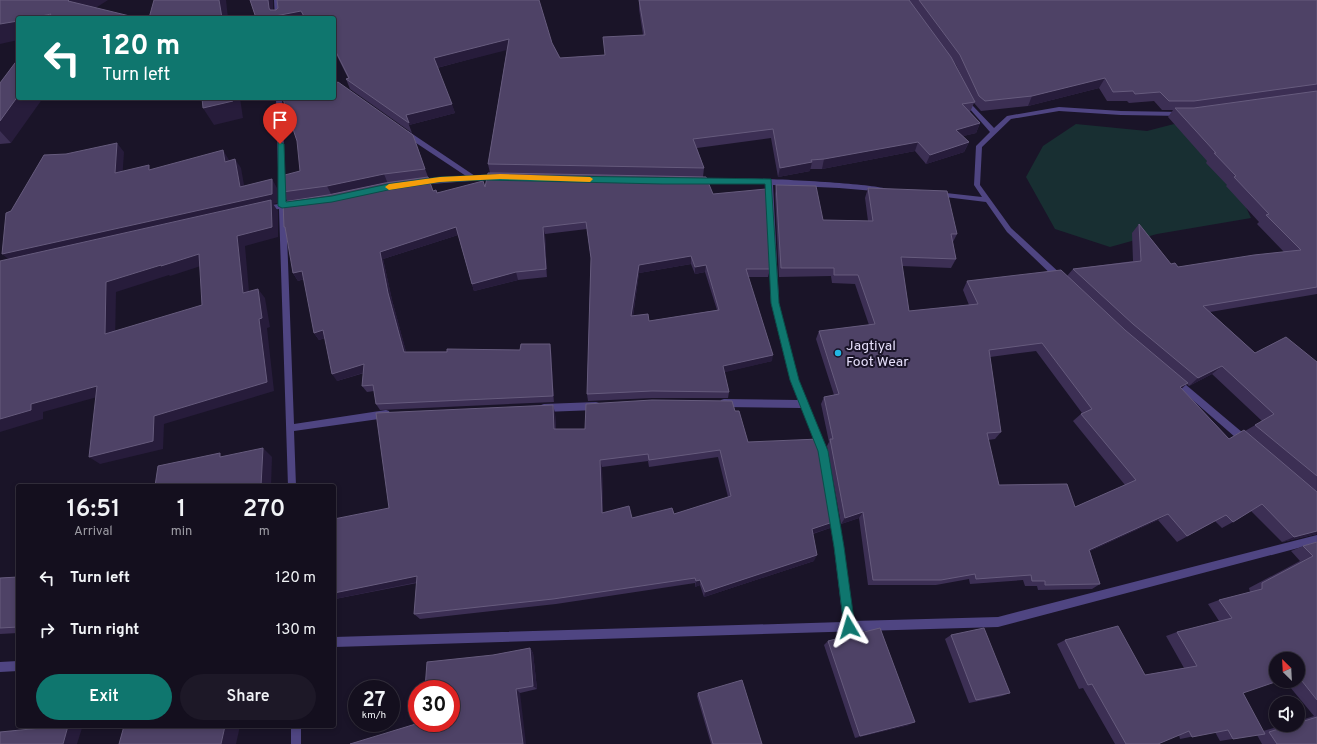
<!DOCTYPE html>
<style>
body{margin:0;font-family:Overpass,sans-serif;background:#1d1827;color:#f1f3f6;height:100vh;display:flex;flex-direction:column;font-size:15px;white-space:nowrap}
*{box-sizing:border-box;margin:0}
p{font-size:13px;color:#9d9ca4}
.icon{flex:none;width:22px;height:22px;fill:none;stroke:currentColor;stroke-width:2;stroke-linecap:round;stroke-linejoin:round}
.map{position:relative;flex:1;overflow:hidden}
.sheet{position:absolute;left:16px;top:484px;width:320px;height:244px;display:flex;flex-direction:column;background:#140f1e;border-radius:4px;box-shadow:0 2px 6px #0003,0 0 0 1px #332f3c}
.sheet>*{flex:none}
.guide{position:absolute;left:16px;top:16px;width:320px;height:84px;border-radius:4px;box-shadow:0 2px 6px #0003,0 0 0 1px #332f3c;background:#0f766e;color:#fff;overflow:hidden}
.needle{width:26px;rotate:336deg}
.buttons{position:absolute;left:1269px;top:652px;display:grid;gap:8px}
.buttons a{display:grid;place-items:center;width:36px;height:36px;border-radius:50%;background:#140f1e;box-shadow:0 2px 6px #0003,0 0 0 1px #332f3c;font-size:20px}
.speed{position:absolute;left:348px;top:680px;display:flex;gap:8px;font-size:20px;font-weight:700;text-align:center}
.speed>*{display:grid;place-content:center;width:52px;height:52px;border-radius:50%;background:#140f1e;box-shadow:0 2px 6px #0003,0 0 0 1px #332f3c;line-height:1}
.speed small{font-size:10px;font-weight:400}
.speed .limit{border:6px solid #d22;background:#fff;color:#111}
.pin{position:absolute;display:grid;place-items:center;width:34px;height:34px;color:#fff;margin:-41px -17px;border-radius:50% 50% 50% 0;rotate:-45deg;box-shadow:0 0 4px #0007}
.pin .icon{rotate:45deg}
.me{position:absolute;width:44px;margin:-22px;rotate:353deg;stroke-linejoin:round;filter:drop-shadow(0 0 3px #0008)}
.turn{display:flex;align-items:center;gap:14px;height:84px;padding:0 20px;font-size:18px}
.turn .icon{width:52px;height:52px;stroke-width:2.5}
.turn b{display:block;font-size:28px;line-height:34px}
.eta{display:flex;justify-content:space-evenly;align-items:center;height:68px;text-align:center}
.eta b{font-size:24px;font-weight:600;line-height:28px}
.button{display:flex;gap:8px;margin-top:auto;padding:8px 20px}
.button a{flex:1;height:46px;border-radius:24px;background:#0f766e;color:#fff;font-size:16px;font-weight:600;line-height:46px;text-align:center}
.button a+a{background:#1d1827;color:#f1f3f6}
ul{padding:0;list-style:none}
li{display:flex;align-items:center;gap:12px;height:52px;padding:0 20px}
li div{flex:1}
li b{display:block;font-size:15px}
li em{font-style:normal}
.map>svg:first-child{display:block}
.green{fill:#182f32}
.lines{fill:none;stroke-linecap:round;stroke-linejoin:round}
.minor{fill:#4f4582;fill-rule:evenodd}
.wall{fill:#3c2f54;fill-rule:evenodd}
.shaded-wall{fill:#271c3b}
.building{fill:#4e4266;stroke:#665b7d;fill-rule:evenodd}
.route{fill:#0f766e;stroke:#0a4d48}
.slow{fill:#f59e0b}
.poi-dot{fill:#22b7e4;stroke:#1a1428;stroke-width:1.5}
.labels{text-anchor:middle;stroke-width:4;stroke-linejoin:round;paint-order:stroke}
.poi-label{font-size:14px;fill:#e6dffb;stroke:#1a1428;text-anchor:start}
</style>
<div class="map">
<svg width="1317" height="744" viewBox="0 0 1317 744">
<rect width="100%" height="100%" fill="#1a1428"/>
<path class="green" d="M1076 124 1147 131 1174 124 1224 160 1251 218 1157 234 1110 247 1055 229 1026 177 1043 146Z"/>
<g class="lines">
<g class="minor">
<path d="M274 0H280L281 18H275Z"/>
<path d="M276 98H282L286 203 292 202 295 204 294 206 286 208 294 424 386 410 389 411 390 414 389 417 386 418 294 431 296 486H288L279 209 264 212 261 209 264 206 279 204Z"/>
<path d="M967 98 969 99 973 106 994 128 1007 116 1059 107 1121 111 1182 112 1185 114 1182 116 1121 115 1059 111 1011 119 982 147 980 185 1011 228 1063 276 1064 278 1060 281 1057 280 1007 232 986 202 937 196 934 194 937 192 982 197 974 185 976 146 990 132 969 108 964 100Z"/>
<path d="M404 131H408L475 176 496 175 499 177 496 179 418 185 417 183C424 177 455 177 466 176L404 135Z"/>
<path d="M696 179C712 175 882 183 889 190L886 192 839 188 773 185 779 303 798 380 827 451 844 547 853 621 998 617 1317 535V543L998 627 334 647V637L843 622 834 547 819 451 801 408 724 407 721 406 720 403 721 400 724 399 798 400 790 380 771 303 766 184 698 183H696Z"/>
<path d="M1176 378 1179 379 1249 438 1250 441 1249 444 1246 445 1243 444 1173 383 1172 381 1173 379Z"/>
<path d="M596 402 599 403 600 406 599 409 596 410 544 412 541 411 540 408 541 405 544 404Z"/>
<path d="M18 661V671L0 672V662Z"/>
<rect x="291" y="726" width="10" height="18"/>
</g>
</g>
<g class="wall">
<path d="M250 0H273V10L552 43 560 58 605 55 643 35 639 9V0H1317V294L1210 312 1255 353 1317 362V534L1282 542 1251 511 1233 522 1222 528 1215 521 1177 542 1158 520 1090 551 1100 584 1092 589 1038 590 1037 586H1025L1023 580 970 584 969 579 936 585H868L859 518 841 524 827 446 829 442 821 404 824 397 834 395 816 339 819 331 869 325 855 284 832 283 831 276 779 277 775 194 776 185 823 220 868 221 865 198 868 188 957 234 953 242 956 259 951 268 902 266 909 311 969 305 963 290 967 281 1067 276 1073 269 1133 261 1132 233 1139 224 1171 264 1178 267 1284 252 1257 224 1259 222 1226 186 1227 185 1206 163 1207 161 1168 117 1173 110H1162L1154 101 1129 103 1127 101H1107L1099 88 1028 106 981 111 974 103 970 112 980 123 976 133 963 136 969 142 964 152 926 164 915 151 822 169H810V171L778 177 771 138 697 148 704 168 703 177 713 194 770 269 768 277H748L772 361 724 372 729 392 728 398H652L588 401 587 394 591 259 587 229 545 234 547 277 518 280 474 291 458 235 383 259 392 300 406 352 551 350 554 402 380 410 376 404 374 391 367 392 362 386 364 373 337 381 325 338 319 340 314 333 304 279 298 281 293 273 287 201 282 192 300 171 413 135 433 191 437 193 485 187 490 173 488 164 507 49 437 68 455 113 409 125 412 133 350 89 346 79 348 78 334 50V18H256ZM954 62 956 65 965 83ZM691 264 695 274 705 272 717 310 649 321 633 316 639 273ZM1036 351 1082 413 1073 421 1125 485 1075 507 999 485 988 440 995 439 1001 432 990 357ZM1212 374 1262 421 1245 431 1229 439 1181 388 1187 384 1189 386Z"/>
<path d="M0 83 11 143 0 144Z"/>
<path d="M735 411 748 442 833 522 830 528 813 534 814 561 704 597 700 585 695 587V583L556 604 420 619 414 614 417 583 335 599 389 508 555 413 556 429H585ZM718 457 728 497 674 514 632 518 603 513 602 467 648 461 649 467Z"/>
<path d="M1317 542V744H1262L1257 735 1220 741 1215 732 1180 739 1179 735 1158 744H1115L1083 688 1079 689 1057 644 1065 640 1145 675 1184 668 1166 636 1177 632 1219 621 1208 604 1219 600 1250 592 1249 588 1300 561 1291 551 1303 546ZM1298 659V681H1285L1314 716 1298 721V725H1284L1263 731 1243 693Z"/>
<path d="M18 577V633L0 634V578Z"/>
<path d="M951 635 1010 693 1002 696 969 703 945 639Z"/>
<path d="M828 641 909 725 855 738 824 645Z"/>
<path d="M530 648 533 653 537 689 520 693 451 723 493 655Z"/>
<path d="M698 693 762 744H711L697 696Z"/>
</g>
<g class="shaded-wall">
<path d="M69 0H108L80 18 68 1Z"/>
<path d="M219 0H226L228 18H222Z"/>
<path d="M268 0H273V16L301 11 304 18H265L269 8Z"/>
<path d="M51 14 53 18H32Z"/>
<path d="M18 21V40L0 44V24Z"/>
<path d="M509 39 511 49 436 68 434 58Z"/>
<path d="M1105 78 1099 88 1028 106 1032 96Z"/>
<path d="M18 96V98H43L11 143 0 131V121Z"/>
<path d="M233 98H240L243 118 214 125 203 108Z"/>
<path d="M452 104 455 113 409 125 406 115Z"/>
<path d="M980 123 976 133 952 139 956 130Z"/>
<path d="M918 142 915 151 822 169 824 159Z"/>
<path d="M969 142 964 152 926 164 930 155Z"/>
<path d="M117 143 124 152 122 182 115 173Z"/>
<path d="M223 150 229 160 231 171 225 162Z"/>
<path d="M235 159 241 168 246 196 240 187Z"/>
<path d="M812 162 810 171 778 177 780 168Z"/>
<path d="M384 174 388 184 332 196 327 186Z"/>
<path d="M272 179 277 188V203L273 204 278 211V237L245 246 250 303 243 293 237 236 12 262 2 254Z"/>
<path d="M456 227 458 235 383 259 392 300 408 359 404 352 388 293 380 252Z"/>
<path d="M543 227 545 234 547 277 546 269Z"/>
<path d="M199 254 207 264 170 276 169 275 116 292 115 343 105 334 106 282Z"/>
<path d="M691 256V264L639 273 632 323 631 316 639 265Z"/>
<path d="M706 265 705 272 695 274V267Z"/>
<path d="M302 271 307 278 298 281 293 273Z"/>
<path d="M516 272 518 280 474 291 472 284Z"/>
<path d="M258 289 265 298 270 327 267 328 274 391 164 424 163 449 100 464 89 457 154 416 259 319Z"/>
<path d="M323 330 328 337 319 340 314 333Z"/>
<path d="M550 344 551 350 554 402 553 396Z"/>
<path d="M773 355 772 361 722 373 723 366Z"/>
<path d="M364 364 369 371 337 381 332 374Z"/>
<path d="M1222 366 1212 374 1189 386 1198 378Z"/>
<path d="M1188 383 1179 391 1180 387Z"/>
<path d="M97 386 108 394 43 412V419L0 432V419L31 404Z"/>
<path d="M553 405 555 413 556 437 554 429Z"/>
<path d="M263 448 272 457 271 486H261Z"/>
<path d="M600 460 602 467 603 520 602 513Z"/>
<path d="M863 512 859 518 841 524 845 518Z"/>
<path d="M1168 514 1158 520 1081 555 1089 550Z"/>
<path d="M833 522 830 528 808 535 812 529Z"/>
<path d="M1317 531V534L1282 542 1294 537Z"/>
<path d="M817 555 814 561 704 597 705 592Z"/>
<path d="M417 576 423 581 335 599 334 598V593Z"/>
<path d="M700 580V585L695 587 696 581Z"/>
<path d="M530 648 533 653 537 689 533 686Z"/>
<path d="M516 689 520 693 526 744H523Z"/>
<path d="M915 722 909 725 855 738 860 736Z"/>
<path d="M68 726 82 728 77 744H63Z"/>
<path d="M225 726H240L236 744H221Z"/>
</g>
<g class="building">
<path d="M0 0H69L68 1 138 18H48L51 14 32 18H18V21L0 24Z"/>
<path d="M154 0H219L222 18H149Z"/>
<path d="M250 0H268L269 8 270 10H276L278 8 277 0H539L552 43 560 58 605 55 603 37 645 35 639 0H909L951 57 975 102 962 104 980 123 956 130 969 142 930 155 918 142 824 159 811 160 812 162 780 168 773 129 693 139 704 168 488 164 509 39 434 58 452 104 406 115 409 123 346 79 349 78 334 48V18H305L301 11 265 18H256Z"/>
<path d="M919 0H1317V84L1194 101H1169L1160 92 1135 94 1133 91 1113 92 1105 78 1032 96 985 101 979 96 960 55Z"/>
<path d="M18 59V96L0 121V83Z"/>
<path d="M338 82 413 135 425 169 384 174 327 186 282 192 281 176 300 171 297 141 283 99 287 98H334V84Z"/>
<path d="M1317 91V287L1203 306 1255 353 1286 337 1317 362V476L1255 425 1274 414 1222 366 1198 378 1133 324 1073 269 1141 261 1139 224 1171 264 1175 263 1178 267 1254 255 1301 250 1266 215 1269 214 1234 177 1236 176 1214 153H1216L1175 108H1194Z"/>
<path d="M202 98H233V101L203 108Z"/>
<path d="M117 143 115 173 149 165V170L223 150 225 162 235 159 240 187 272 179V194L2 254 6 213 11 211 44 155 66 154Z"/>
<path d="M488 173H498L706 177 713 194 766 189 770 269H746L773 355 723 366 729 392 652 391 587 394 591 258 586 222 543 227 546 269 516 272 472 284 456 227 380 252 388 293 404 352H447V349L520 350 521 344H550L553 396 376 404 373 385 362 386 364 364 332 374 323 330 314 333 302 271 293 273 285 227H284L283 202 328 195 385 183 428 177 433 191 436 190 437 193 483 181 485 187ZM691 256 695 267 706 265 719 310 649 321 648 314 631 316 639 265Z"/>
<path d="M776 185 816 186 823 220 873 221 868 188 947 191 957 234H951L956 259 901 257 909 311 978 304 967 281 1061 270 1125 330 1188 383 1180 387 1229 439 1244 430 1317 492V531L1294 537 1262 504 1233 522 1226 515 1187 536 1168 514 1089 550 1100 584 1045 585V581H1032L1031 575 976 579 975 574 941 580H873L863 512 845 518 830 439H833L824 397 839 394 819 331 875 324 858 275H834V268H781ZM1042 343 1092 409 1081 414 1136 480 1075 507 1067 484 999 485 987 433 1001 432 989 350Z"/>
<path d="M271 200 272 227 237 236 243 293 258 289 262 318 259 319 267 382 154 416 153 441 89 457 97 386 31 404V410L0 419V261ZM199 254 202 305 105 334 106 282 161 265V266Z"/>
<path d="M652 400 732 401 735 411H739L748 442 819 439 833 522 812 529 817 555 705 592 700 580 696 581 695 578 553 599 414 614 417 576 334 593V519L389 508 376 413 553 405 554 429H585L586 404ZM720 450 731 496 674 514 672 508 632 518 629 506 602 513 600 460 648 454 649 460Z"/>
<path d="M263 448 261 486H155L158 466 220 453V457Z"/>
<path d="M1317 542V700L1298 676V659H1276V681H1278L1243 693 1265 734 1233 739 1228 730 1192 737 1189 731 1158 744H1126L1092 684 1088 685 1065 640 1118 626 1145 675 1197 666 1177 632 1232 618 1219 600 1262 589V583L1313 556 1303 546Z"/>
<path d="M18 577V627L0 628V578Z"/>
<path d="M880 628 915 722 860 736 828 641Z"/>
<path d="M984 628 1010 693 976 700 951 635Z"/>
<path d="M530 648 533 686 516 689 523 744H350L419 723H451V689H425L427 662 493 655Z"/>
<path d="M742 680 762 744H713L698 693Z"/>
<path d="M1317 717V744H1277L1269 732 1291 725H1298V723Z"/>
<path d="M62 726H68L63 744H0V732Z"/>
<path d="M124 726H225L221 744H119Z"/>
</g>
<path class="route" d="M278 142H280L284 144 286 202 332 196 388 184 440 177 486 175 771 179 779 303 799 380 828 451 844 547 855 627 853 631 849 633 845 631 844 627 834 547 818 451 790 380 771 303 765 184H662L486 180 440 182 388 190 332 202 282 208 278 206Z"/>
<path class="slow" d="M500 174 590 177 593 179 590 182 500 179 440 182 389 190 385 187 389 184 440 177Z"/>
<circle class="poi-dot" cx="838" cy="353" r="4"/>
<g class="labels">
<g class="poi-label">
<text x="846" y="350">Jagtiyal<tspan x="846" dy="16">Foot Wear</tspan></text>
</g>
</g>
</svg>
<div class="buttons">
<a><svg class="needle" viewBox="-14 -14 28 28"><path d="M0-13l5 13h-10z" fill="#e53935"/><path d="M0 13l5-13h-10z" fill="#9d9ca4"/></svg></a>
<a><svg class="icon" aria-label="sound" viewBox="0 0 24 24"><path d="M4 9h4l5-4v14l-5-4H4zM17 9q2 3 0 6"/></svg></a>
</div>
<div class="speed"><div>27<small>km/h</small></div><div class="limit">30</div></div>
<div class="pin" style="left:280px;top:144px;background:#d93025"><svg class="icon" aria-label="arrive" viewBox="0 0 24 24"><path d="M6 21V4h12l-3 4 3 4H6"/></svg></div>
<svg class="me" style="left:849px;top:627px" viewBox="-20 -20 40 40"><path d="M0-17L14 15 0 8-14 15z" fill="#0f766e" stroke="#fff" stroke-width="4"/></svg>
<div class="guide">
<div class="turn"><svg class="icon" aria-label="left" viewBox="0 0 24 24"><path d="M17 20v-9H6M10 6l-5 5 5 5"/></svg><div><b>120 m</b>Turn left</div></div>
</div>
<section class="sheet">
<div class="eta">
<div><b>16:51</b><p>Arrival</p></div>
<div><b>1</b><p>min</p></div>
<div><b>270</b><p>m</p></div>
</div>
<ul>
<li><svg class="icon" aria-label="left" viewBox="0 0 24 24"><path d="M17 20v-9H6M10 6l-5 5 5 5"/></svg><div><b>Turn left</b></div><em>120 m</em></li>
<li><svg class="icon" aria-label="right" viewBox="0 0 24 24"><path d="M7 20v-9h11M14 6l5 5-5 5"/></svg><div><b>Turn right</b></div><em>130 m</em></li>
</ul>
<div class="button"><a>Exit</a><a>Share</a></div>
</section>
</div>
